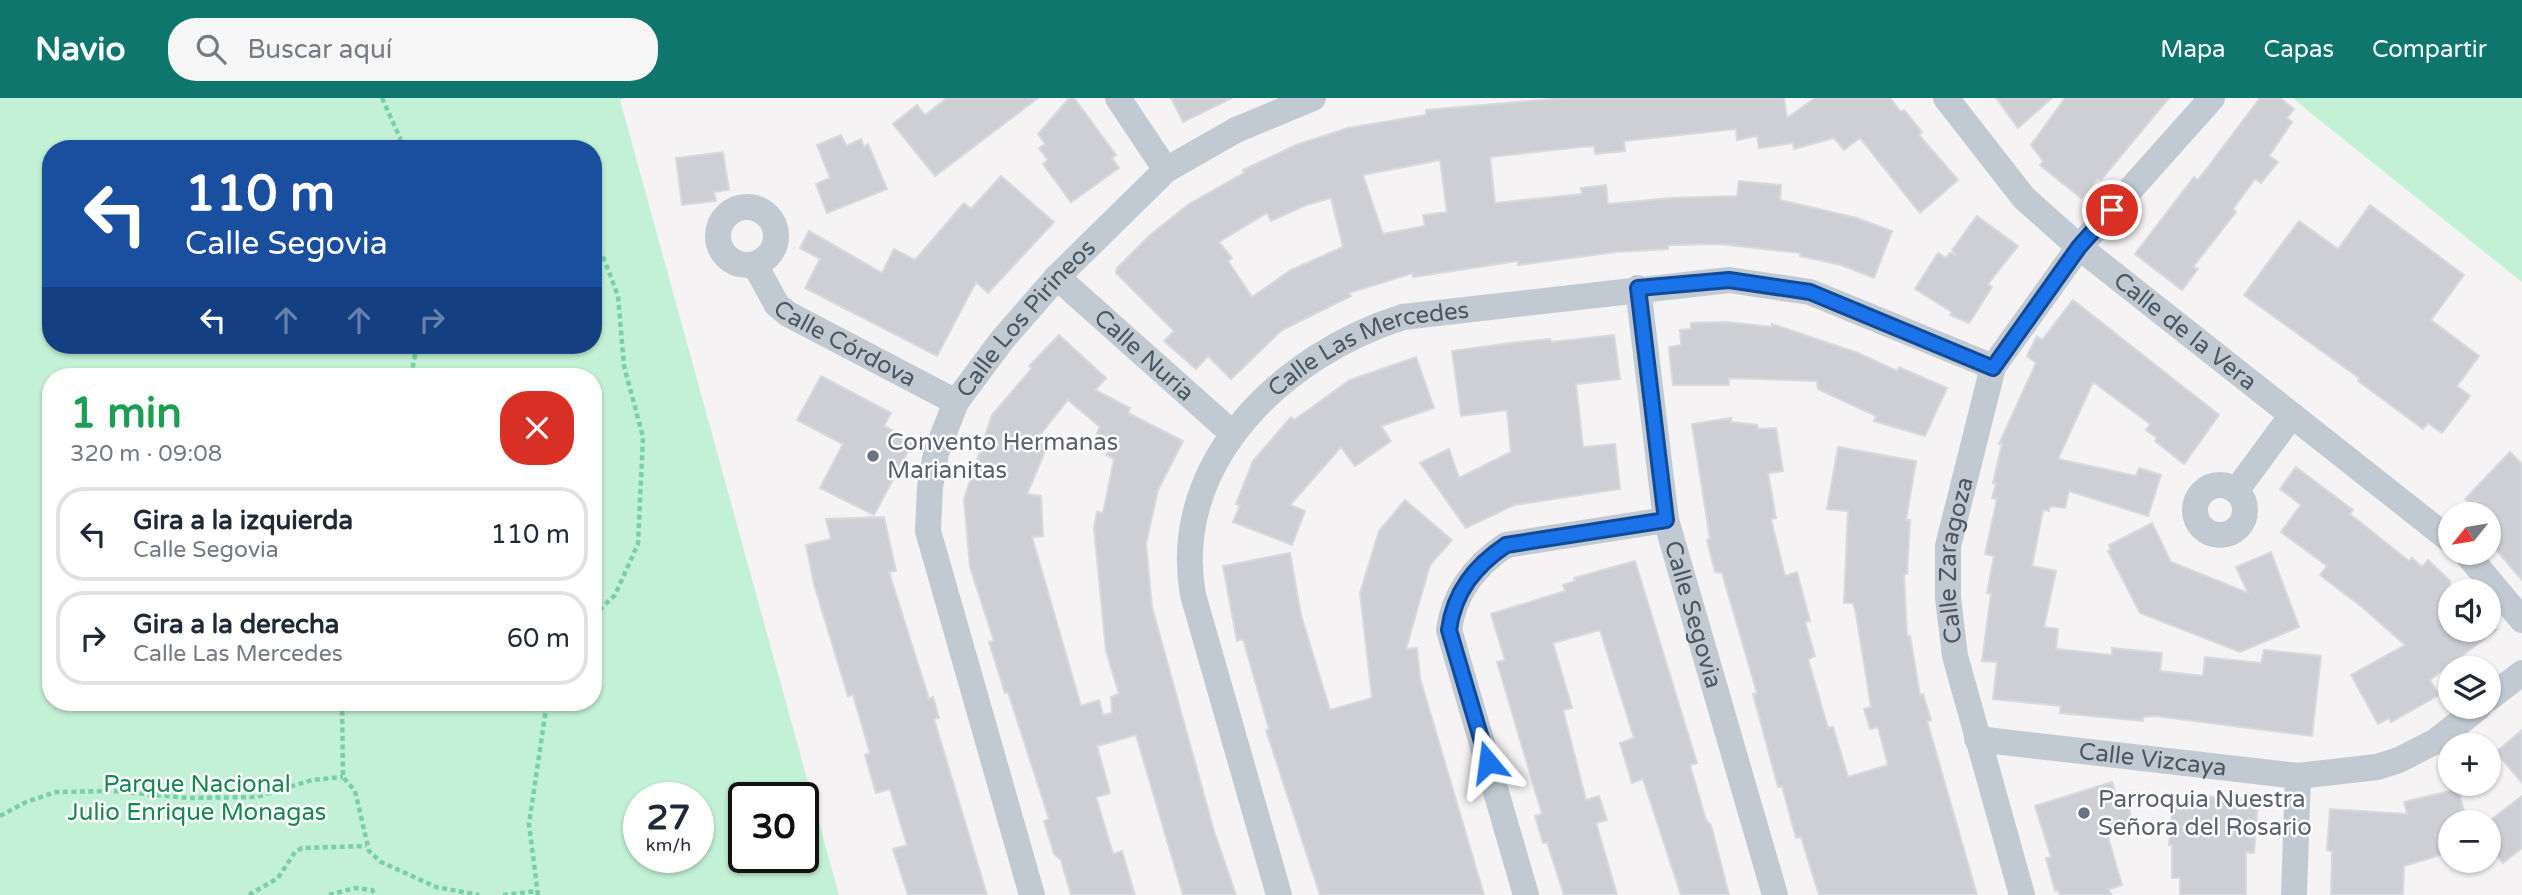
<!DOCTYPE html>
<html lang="es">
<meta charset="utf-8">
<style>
body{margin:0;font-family:"Varela Round",sans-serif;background:#f6f6f7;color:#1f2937;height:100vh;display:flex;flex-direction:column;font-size:26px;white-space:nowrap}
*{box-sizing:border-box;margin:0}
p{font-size:23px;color:#747a83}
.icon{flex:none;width:38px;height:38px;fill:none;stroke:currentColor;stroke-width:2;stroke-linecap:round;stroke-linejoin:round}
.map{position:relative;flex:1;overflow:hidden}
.panel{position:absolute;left:42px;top:270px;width:560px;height:343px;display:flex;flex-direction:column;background:#fff;border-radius:28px;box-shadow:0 2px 5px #0004}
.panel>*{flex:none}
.guide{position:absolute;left:42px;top:42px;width:560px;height:214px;border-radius:28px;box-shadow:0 2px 5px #0004;background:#1a4fa0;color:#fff;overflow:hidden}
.needle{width:46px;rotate:240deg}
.buttons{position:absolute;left:2438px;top:404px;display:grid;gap:14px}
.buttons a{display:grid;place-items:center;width:63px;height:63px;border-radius:50%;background:#fff;box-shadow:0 2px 5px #0004;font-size:35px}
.speed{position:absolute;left:623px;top:684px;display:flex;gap:14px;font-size:35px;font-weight:700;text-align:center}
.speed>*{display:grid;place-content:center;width:91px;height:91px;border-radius:50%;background:#fff;box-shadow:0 2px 5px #0004;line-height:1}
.speed small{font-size:18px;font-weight:400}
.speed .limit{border:4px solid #111;border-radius:10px;background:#fff;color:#111}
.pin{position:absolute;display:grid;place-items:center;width:60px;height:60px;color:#fff;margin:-30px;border:4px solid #fff;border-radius:50%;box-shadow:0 2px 7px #0007}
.me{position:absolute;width:77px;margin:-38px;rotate:344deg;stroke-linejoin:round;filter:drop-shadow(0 0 5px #0008)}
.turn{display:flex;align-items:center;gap:24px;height:147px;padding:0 28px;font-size:32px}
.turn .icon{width:91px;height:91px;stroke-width:2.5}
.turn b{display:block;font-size:49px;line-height:60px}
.lanes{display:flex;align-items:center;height:66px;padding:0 28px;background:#0003;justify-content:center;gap:35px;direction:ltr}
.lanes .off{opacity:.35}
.round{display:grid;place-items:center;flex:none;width:74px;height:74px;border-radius:28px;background:#f6f6f7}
.overview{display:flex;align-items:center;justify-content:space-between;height:119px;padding:0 28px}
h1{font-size:42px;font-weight:800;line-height:52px;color:#1e9e55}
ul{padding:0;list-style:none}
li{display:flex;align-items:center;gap:21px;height:94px;margin:0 14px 10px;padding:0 14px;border:4px solid #e0e1e3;border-radius:28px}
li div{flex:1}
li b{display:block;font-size:26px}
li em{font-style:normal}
header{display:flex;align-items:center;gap:42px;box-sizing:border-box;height:98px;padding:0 35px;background:#0f766e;color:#fff}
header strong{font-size:33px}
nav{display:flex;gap:38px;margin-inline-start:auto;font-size:24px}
.search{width:490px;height:63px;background:#f6f6f7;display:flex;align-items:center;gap:18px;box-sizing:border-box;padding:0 24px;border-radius:28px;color:#747a83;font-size:26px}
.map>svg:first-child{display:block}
.green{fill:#c3f1d5;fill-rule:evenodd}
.building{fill:#cdcfd5;stroke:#d7d9de;stroke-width:2;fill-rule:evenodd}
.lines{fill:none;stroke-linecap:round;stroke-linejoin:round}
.path{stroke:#7ad0a6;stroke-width:4.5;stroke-dasharray:5 3.5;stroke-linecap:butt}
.street{stroke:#c1cad2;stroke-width:26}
.route-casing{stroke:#114b97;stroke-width:18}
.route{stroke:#1a73e8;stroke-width:12}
.worship-dot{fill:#6b7280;stroke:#fff;stroke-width:2.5}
.labels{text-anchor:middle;stroke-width:5;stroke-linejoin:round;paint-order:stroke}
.street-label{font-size:24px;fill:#4a5661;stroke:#fff}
.worship-label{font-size:24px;fill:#5b616d;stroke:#fff;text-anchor:start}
.park-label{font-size:24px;fill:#17864f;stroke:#fff}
</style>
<header>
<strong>Navio</strong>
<div class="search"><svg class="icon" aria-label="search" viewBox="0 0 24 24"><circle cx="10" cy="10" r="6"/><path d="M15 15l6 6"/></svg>Buscar aquí</div>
<nav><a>Mapa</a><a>Capas</a><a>Compartir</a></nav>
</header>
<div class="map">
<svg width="2522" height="797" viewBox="0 0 2522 797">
<rect width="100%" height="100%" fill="#f5f3f3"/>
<g class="green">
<path d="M0 0H625L620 2 839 797H0ZM51 51H593V247H51ZM51 278H593V604H51ZM639 700H698V760H639ZM744 700H803V760H744Z"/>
<path d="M2293 0H2522V184L2307 12Z"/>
</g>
<g class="building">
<path d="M947 0H1038L935 78 893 26 917 7 925 17Z"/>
<path d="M1069 0H1074L1116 57 1112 60 1119 70 1071 104 1043 66 1048 62 1039 50 1045 46 1038 36Z"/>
<path d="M1171 0H1232L1183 24Z"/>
<path d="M1564 0H1784L1787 20 1815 0H1890L1901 14 1904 12 1922 34 1919 37 1958 82 1920 115 1860 40 1844 52 1834 40 1794 51 1793 45 1759 50 1757 38 1737 42 1736 31 1624 43 1625 53 1595 56 1594 48 1580 49 1490 59 1495 105 1582 96 1581 90 1606 87 1608 106 1671 100 1737 98 1739 83 1781 87 1780 102 1857 120 1892 133 1874 180 1841 167 1800 158 1801 155 1720 146 1668 147V151L1616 154 1518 167V163L1413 179V175L1349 195 1351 198 1282 232 1231 281 1208 258 1196 271 1164 243 1174 233 1116 175 1117 170 1150 137 1189 106 1244 75 1243 72 1296 47 1348 30 1426 17V12ZM1440 62 1447 114 1423 117 1425 128 1383 136 1363 77ZM1331 100 1343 149 1291 172 1252 199 1228 163 1232 160 1219 144 1267 115 1271 123 1306 107Z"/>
<path d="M1996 0H2052L2018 30Z"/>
<path d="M2065 0H2169L2101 82 2098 80 2081 100 2040 67 2043 63 2031 47Z"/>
<path d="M2260 0H2280L2294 11 2287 20 2292 24 2269 58 2278 64 2261 85 2255 81 2233 111 2236 114 2193 169 2198 171 2182 192 2135 156 2194 79 2198 82Z"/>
<path d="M841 37 846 48 861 41 864 49 868 46 887 91 827 115 816 86 830 80 817 47Z"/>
<path d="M723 54 729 92 714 94 716 103 682 107 676 60Z"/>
<path d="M1001 78 1054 124 988 195 976 184 937 258 805 190 820 161 800 150 809 133 882 175 894 151 915 162 964 105 971 111Z"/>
<path d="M2370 107 2464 177 2431 222 2479 258 2457 288 2470 298 2442 335 2428 325 2423 331 2358 283 2359 280 2244 197 2299 123 2338 151Z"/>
<path d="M1977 118 2018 148 1988 186 1992 189 1969 225 1950 217 1952 214 1915 191 1938 155 1946 160 1950 155 1956 157 1952 152Z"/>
<path d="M2073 202 2219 317 2184 366 2155 343 2157 340 2146 332 2150 326 2093 284 2058 361 2136 378 2139 370 2161 377 2148 418 2069 393 2065 410 2050 408 2049 413 2043 412 2032 468 2056 473 2044 529 2058 531 2056 551 2112 557V550L2162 555 2160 573 2203 578 2205 559 2261 565 2264 552 2321 558 2312 638 2155 618 2143 619V623L2060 615 2061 608 1993 601 1997 564 1982 563 1991 496 1987 495 1994 458 1985 456 1997 401 1992 400 1996 386 1993 385 2002 346H1999L2036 265 2027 258 2037 238 2042 242Z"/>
<path d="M1727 224 1772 229V226L1858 255 1897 273 1899 269 1947 290 1925 338 1874 323 1876 318 1818 291 1817 283 1729 280V287H1673L1669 249 1681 247 1680 232 1691 231V225Z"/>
<path d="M1059 237 1106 280 1095 292 1130 310 1128 315 1183 343 1158 392 1146 446 1152 509 1214 733 1236 797H1183L1136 637 1097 648 1110 695 1096 699 1113 756 1122 753 1135 797H1071L1061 762 1054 756 1044 723 1049 721 1008 594 1005 595 989 544 994 543 970 469 964 401 992 317 1032 270 1029 268ZM1068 302 1100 329 1096 337 1112 346 1106 357 1114 361 1103 415 1097 414 1094 430 1106 553 1119 596 1111 599 1112 615 1103 617 1099 602 1081 608 1032 439 1043 438 1041 398 1027 396 1047 349 1036 342Z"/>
<path d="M1614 237 1620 281 1576 286 1583 349 1615 346 1620 391 1514 407 1466 430 1420 365 1449 351 1459 380 1511 354 1507 312 1461 318 1452 253 1518 244 1550 241 1551 244Z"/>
<path d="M1416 259 1434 310 1381 328 1391 343 1355 368 1341 349 1290 407 1305 413 1292 447 1233 424 1240 407 1236 406 1253 363 1291 319 1294 322 1350 282Z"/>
<path d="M821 278 891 315 884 328 913 344 874 417 820 390 843 346 797 322Z"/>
<path d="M1731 320V324L1757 327 1758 331 1776 330 1783 373 1768 375 1776 420 1771 421 1785 478 1797 474 1810 523 1805 524 1815 558 1808 561 1828 630 1833 629 1848 679 1888 667 1878 629 1870 631 1864 611 1871 609 1856 516 1853 505H1844L1848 413 1827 411 1838 349 1916 363 1906 422H1910L1907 476H1904L1907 538H1910L1920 597 1923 596 1931 622 1927 623 1977 797H1819L1801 739 1796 740 1782 688 1778 689 1753 596 1757 595 1722 475 1715 474 1707 442 1710 441 1692 326Z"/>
<path d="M2510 354 2522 366V482L2490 445 2498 437 2488 428V416H2481L2465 401Z"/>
<path d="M2296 369 2353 412 2350 416 2409 463 2412 460 2422 469 2428 462 2450 483V532H2496L2430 582 2439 597 2391 624 2389 620 2378 626 2351 577 2405 547 2362 509 2320 477 2327 468 2281 434 2301 407 2280 391Z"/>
<path d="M1405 402 1452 442 1430 467 1406 551 1417 550 1420 580 1484 797H1320L1266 632 1269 631 1243 541 1237 543 1223 468 1290 455 1301 517 1330 612 1372 600 1360 495 1379 433Z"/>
<path d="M884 419 896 473 889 474 929 601 933 599 939 620 934 621 987 797H908L893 751 907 747 890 691 876 695 865 657 870 655 853 597 848 598 814 486 806 447 831 441 826 421Z"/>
<path d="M2152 425 2171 464 2248 495 2236 469 2271 454 2299 529 2240 554 2140 515 2108 453 2111 452 2109 447Z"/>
<path d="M1635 463 1697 665 1690 667 1706 722 1711 727 1729 797H1681L1643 681 1632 685 1620 645 1634 640 1600 532 1553 545 1572 610 1563 612 1586 702 1599 698 1607 722 1596 725 1617 797H1564L1547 744 1543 745 1535 718 1542 716 1497 564 1505 562 1491 516 1565 493 1563 487 1575 483 1574 480Z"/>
<path d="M2522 632V685L2496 654Z"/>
<path d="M2112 684 2116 697 2128 700 2132 728 2106 732 2122 787 2109 791 2111 797H2060L2058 792 2055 793 2046 760 2051 759 2035 708Z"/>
<path d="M2458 691 2467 724H2450V754L2404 768 2403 797H2331L2332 753 2327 752 2330 711 2407 716 2404 704Z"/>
<path d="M2204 698 2258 703 2254 755 2246 754V797H2180V780H2172V747H2169L2173 704 2203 707Z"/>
<path d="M2522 698V750L2503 765 2488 747V724Z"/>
</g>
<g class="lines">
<g class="path">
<path d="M382 0 400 40V51"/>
<path d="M593 145 604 161 618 198 624 268 643 339 638 446 615 497 593 518"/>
<path d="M411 278 417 247"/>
<path d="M342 604 343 679 355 693 369 753 381 764 436 789 479 797"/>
<path d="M0 718 26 704 56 694 113 693 188 700 257 699 312 682 343 679"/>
<path d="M249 797 278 780 295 754 302 750 366 748"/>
<path d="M329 797 355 790 372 792 376 797"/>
<path d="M503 797 537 793"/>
<path d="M538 797 529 726 547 604"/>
</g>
<g class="street">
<path d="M1118 0 1166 72"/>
<path id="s1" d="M1946 0 2024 100 2079 149 2450 442"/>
<circle cx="747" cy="138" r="29"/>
<path id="s2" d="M755 167 777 207 788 216 956 304"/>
<path id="s3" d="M1057 179 1233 336"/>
<path id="s4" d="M1638 190 1666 422 1775 797"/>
<circle cx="2220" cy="412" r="25"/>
<path d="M2236 393 2292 317"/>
<path d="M2466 455 2522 522"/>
<path d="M2488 601 2522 575"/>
<path id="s5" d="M1977 641 2298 678 2377 669 2399 662 2436 643 2479 609"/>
<path id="s6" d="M1032 797 928 433 930 389 936 355 956 304 1002 242 1057 179 1166 72 1236 32 1313 0"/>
<path id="s7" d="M1279 797 1193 497C1169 363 1285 256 1403 219L1729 182 1810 194 1993 269"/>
<path d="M1526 797 1449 532C1454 494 1475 468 1506 447L1666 422"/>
<path id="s8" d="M2022 797 1955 558 1948 500V448L1993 269 2079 149 2212 0"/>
<path d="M2294 797 2298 678"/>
</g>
</g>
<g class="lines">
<g class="route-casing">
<path id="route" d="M1488 664 1449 532C1454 494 1475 468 1506 447L1666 422 1638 190 1729 182 1810 194 1993 270 2079 149 2112 112"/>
</g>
<use href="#route" class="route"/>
</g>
<g class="worship-dot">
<circle cx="873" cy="358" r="7"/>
<circle cx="2084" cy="715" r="7"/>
</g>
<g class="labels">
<g class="street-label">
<text dy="8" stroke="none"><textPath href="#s6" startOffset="621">Calle Los Pirineos</textPath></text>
<text dy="8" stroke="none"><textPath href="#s1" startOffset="336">Calle de la Vera</textPath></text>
<text dy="8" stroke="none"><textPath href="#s2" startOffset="124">Calle Córdova</textPath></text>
<text dy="8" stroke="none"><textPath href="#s7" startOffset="649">Calle Las Mercedes</textPath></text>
<text dy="8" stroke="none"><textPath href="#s3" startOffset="117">Calle Nuria</textPath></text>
<text dy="8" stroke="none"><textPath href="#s8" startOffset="345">Calle Zaragoza</textPath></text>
<text dy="8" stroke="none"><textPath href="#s4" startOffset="332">Calle Segovia</textPath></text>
<text dy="8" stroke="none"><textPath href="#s5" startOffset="177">Calle Vizcaya</textPath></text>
</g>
<g class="worship-label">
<text x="887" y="352">Convento Hermanas<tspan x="887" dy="28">Marianitas</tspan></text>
<text x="2098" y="709">Parroquia Nuestra<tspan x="2098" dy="28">Señora del Rosario</tspan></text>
</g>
<g class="park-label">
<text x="197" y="694">Parque Nacional<tspan x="197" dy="28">Julio Enrique Monagas</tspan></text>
</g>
</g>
</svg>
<div class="buttons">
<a><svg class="needle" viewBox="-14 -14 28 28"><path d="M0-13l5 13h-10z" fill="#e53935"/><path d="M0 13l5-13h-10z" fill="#747a83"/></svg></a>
<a><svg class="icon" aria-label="sound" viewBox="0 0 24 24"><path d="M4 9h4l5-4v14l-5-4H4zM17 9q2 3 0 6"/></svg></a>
<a><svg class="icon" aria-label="layers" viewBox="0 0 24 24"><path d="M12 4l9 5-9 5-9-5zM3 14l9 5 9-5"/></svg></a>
<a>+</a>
<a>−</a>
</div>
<div class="speed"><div>27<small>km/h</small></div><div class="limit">30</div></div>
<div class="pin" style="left:2112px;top:112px;background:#d93025"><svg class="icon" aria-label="arrive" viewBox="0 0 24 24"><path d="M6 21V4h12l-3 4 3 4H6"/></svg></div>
<svg class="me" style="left:1488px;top:664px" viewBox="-20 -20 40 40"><path d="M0-17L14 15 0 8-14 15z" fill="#1a73e8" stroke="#fff" stroke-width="4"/></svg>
<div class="guide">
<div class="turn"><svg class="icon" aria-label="left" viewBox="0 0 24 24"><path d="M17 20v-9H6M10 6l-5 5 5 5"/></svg><div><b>110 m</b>Calle Segovia</div></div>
<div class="lanes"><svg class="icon" aria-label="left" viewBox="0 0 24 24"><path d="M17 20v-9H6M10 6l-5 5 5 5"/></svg><svg class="icon off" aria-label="ahead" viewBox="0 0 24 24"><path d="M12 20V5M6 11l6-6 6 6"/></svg><svg class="icon off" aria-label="ahead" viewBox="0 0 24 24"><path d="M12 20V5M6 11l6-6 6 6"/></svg><svg class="icon off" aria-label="right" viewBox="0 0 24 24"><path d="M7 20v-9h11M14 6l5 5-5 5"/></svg></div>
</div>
<section class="panel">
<div class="overview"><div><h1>1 min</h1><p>320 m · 09:08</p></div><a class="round" style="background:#d93025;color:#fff"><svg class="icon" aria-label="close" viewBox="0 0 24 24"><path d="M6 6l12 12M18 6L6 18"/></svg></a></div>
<ul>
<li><svg class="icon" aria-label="left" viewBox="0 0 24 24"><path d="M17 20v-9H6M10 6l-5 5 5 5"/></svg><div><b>Gira a la izquierda</b><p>Calle Segovia</p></div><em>110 m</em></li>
<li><svg class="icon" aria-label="right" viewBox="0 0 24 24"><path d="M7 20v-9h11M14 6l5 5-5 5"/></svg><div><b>Gira a la derecha</b><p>Calle Las Mercedes</p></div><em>60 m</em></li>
</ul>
</section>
</div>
